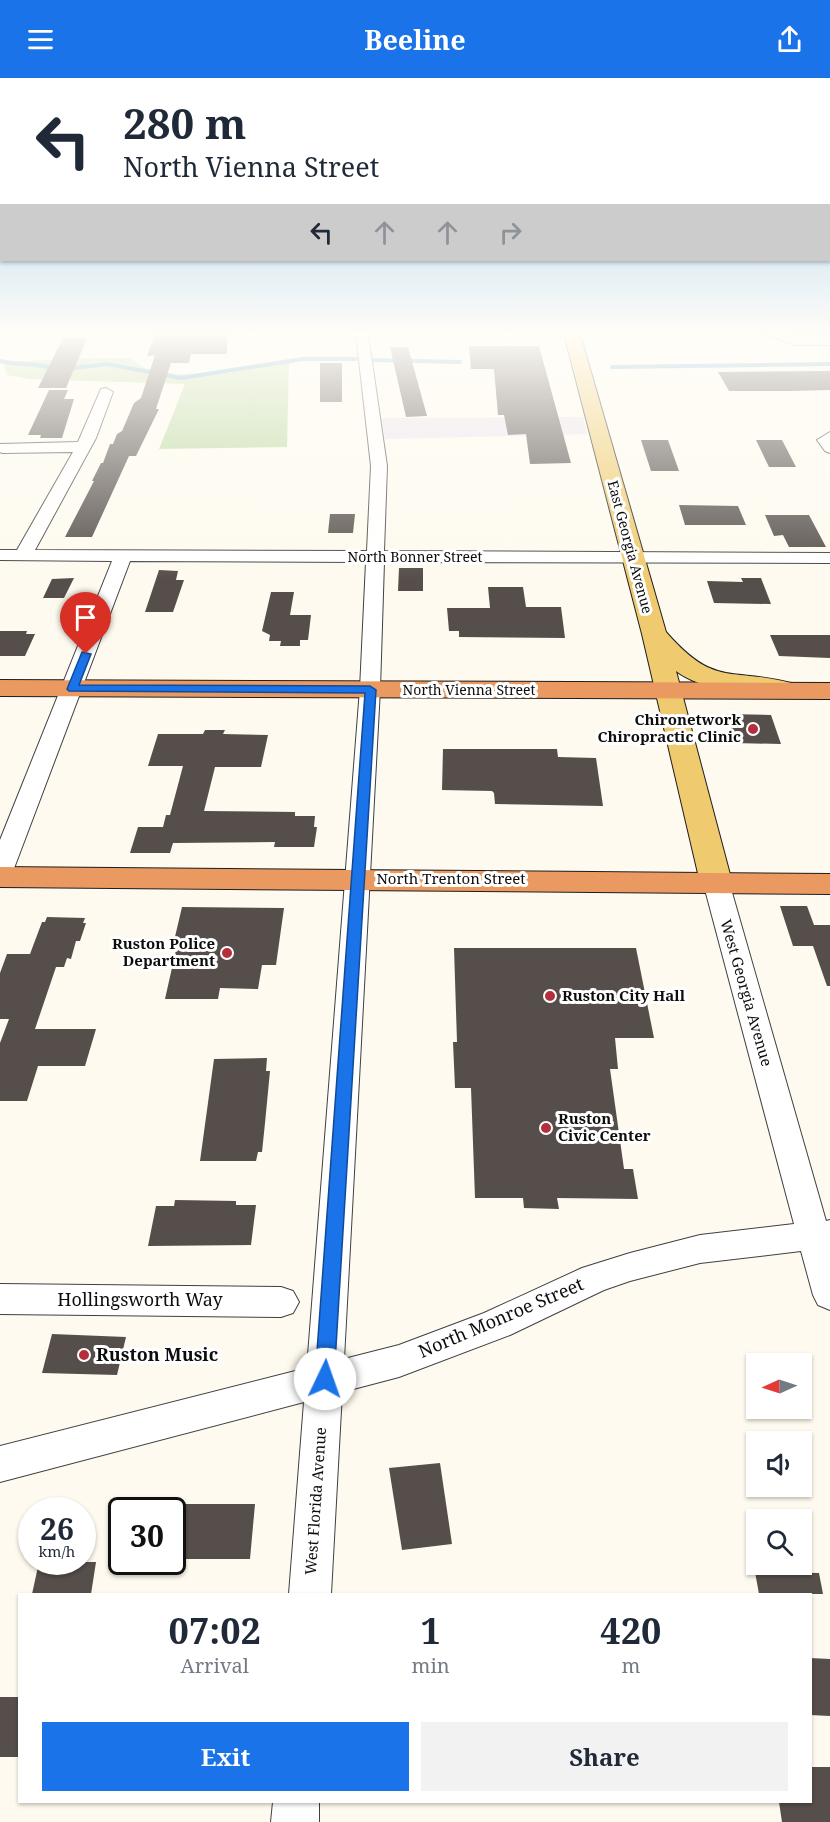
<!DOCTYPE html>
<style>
body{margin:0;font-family:"Noto Serif",serif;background:#f2f2f3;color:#1f2937;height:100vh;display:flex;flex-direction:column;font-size:22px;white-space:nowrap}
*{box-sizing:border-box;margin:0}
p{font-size:20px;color:#747a83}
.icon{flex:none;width:33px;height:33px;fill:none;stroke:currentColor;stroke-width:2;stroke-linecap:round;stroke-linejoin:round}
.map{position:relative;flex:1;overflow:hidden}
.side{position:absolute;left:18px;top:1515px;width:794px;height:210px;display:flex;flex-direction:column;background:#fff;border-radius:0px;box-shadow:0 2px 4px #0004}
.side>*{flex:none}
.guide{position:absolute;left:0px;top:0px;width:831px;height:183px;box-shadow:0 2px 4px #0004;background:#fff;color:#1f2937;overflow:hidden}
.needle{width:39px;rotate:267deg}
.controls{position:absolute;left:746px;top:1275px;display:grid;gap:12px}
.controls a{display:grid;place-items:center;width:66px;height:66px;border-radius:0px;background:#fff;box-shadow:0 2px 4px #0004;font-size:30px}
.speed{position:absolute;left:18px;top:1419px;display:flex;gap:12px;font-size:30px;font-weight:700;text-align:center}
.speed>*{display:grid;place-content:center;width:78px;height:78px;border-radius:50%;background:#fff;box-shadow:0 2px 4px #0004;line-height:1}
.speed small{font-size:15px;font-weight:400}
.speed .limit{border:3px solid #111;border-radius:9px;background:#fff;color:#111}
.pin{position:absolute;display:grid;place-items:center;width:51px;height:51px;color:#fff;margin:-62px -26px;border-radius:50% 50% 50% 0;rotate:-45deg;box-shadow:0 0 6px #0007}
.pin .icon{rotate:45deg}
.me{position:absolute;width:66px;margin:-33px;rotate:3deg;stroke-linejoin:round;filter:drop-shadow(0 0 4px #0008)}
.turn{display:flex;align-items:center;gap:21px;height:126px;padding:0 24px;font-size:27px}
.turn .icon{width:78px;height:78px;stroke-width:2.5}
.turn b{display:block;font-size:42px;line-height:51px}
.lanes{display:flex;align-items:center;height:57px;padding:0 24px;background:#0003;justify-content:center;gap:30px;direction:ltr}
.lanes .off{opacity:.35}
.eta{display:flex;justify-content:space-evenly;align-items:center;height:102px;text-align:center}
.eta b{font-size:36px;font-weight:700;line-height:42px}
.cta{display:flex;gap:12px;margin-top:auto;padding:12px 24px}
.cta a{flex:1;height:69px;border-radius:0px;background:#1a73e8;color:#fff;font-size:24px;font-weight:700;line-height:69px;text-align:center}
.cta a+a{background:#f2f2f3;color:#1f2937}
header{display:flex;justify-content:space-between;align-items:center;height:78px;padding:0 24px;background:#1a73e8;color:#fff;font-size:27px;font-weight:700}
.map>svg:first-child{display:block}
.industrial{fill:#eae2ec}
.green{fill:#d3e6bb}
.forest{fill:#b8d69b}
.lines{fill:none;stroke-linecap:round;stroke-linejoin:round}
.stream{stroke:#4396c3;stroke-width:4}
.building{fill:#554e4b}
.minor-casing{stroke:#404040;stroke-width:2}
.major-casing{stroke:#1e1e1e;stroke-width:2}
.highway-casing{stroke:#1e1e1e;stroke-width:2}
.minor{fill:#fff;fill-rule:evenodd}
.major{fill:#efca6e;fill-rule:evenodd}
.highway{fill:#ea9a61;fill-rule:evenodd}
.route{fill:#1a73e8;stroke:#114b97;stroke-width:1.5}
.poi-dot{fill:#b42f3b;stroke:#fff;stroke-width:2}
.labels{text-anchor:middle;stroke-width:6;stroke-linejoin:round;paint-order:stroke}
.far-street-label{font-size:14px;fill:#0d0d0d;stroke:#fff}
.poi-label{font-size:15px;font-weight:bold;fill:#0d0d0d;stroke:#fff;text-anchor:end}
.street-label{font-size:15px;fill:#0d0d0d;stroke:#fff}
.near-street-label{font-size:18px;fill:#0d0d0d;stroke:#fff}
.near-poi-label{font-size:18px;font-weight:bold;fill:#0d0d0d;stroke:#fff;text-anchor:start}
</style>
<header><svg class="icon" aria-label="menu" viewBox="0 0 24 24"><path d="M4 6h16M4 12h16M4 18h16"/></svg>Beeline<svg class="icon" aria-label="share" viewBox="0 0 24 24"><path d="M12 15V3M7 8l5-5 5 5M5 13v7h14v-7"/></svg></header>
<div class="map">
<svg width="830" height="1744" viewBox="0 0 830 1744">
<rect width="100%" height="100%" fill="#fefaef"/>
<path class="industrial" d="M583 339 587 356 385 361 382 340Z"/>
<path class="green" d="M599 256H702L712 261 602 264Z"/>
<path class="forest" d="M92 280H130L144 290 177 296 229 295 289 281 287 369 159 371 185 306 30 301 7 297 3 284Z"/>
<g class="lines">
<g class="stream">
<path d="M374 282 460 284"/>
<path d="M0 283C19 288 36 284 55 291"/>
<path d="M612 289 830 286"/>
<path d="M66 291 107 286 181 300 303 281H356"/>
</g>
</g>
<g class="building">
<path d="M155 256H227V276H191L189 285H171L156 331H159L136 378H129L92 459H65L94 403H92L101 385H103L110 366H113L117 356 122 353 134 325 141 320 155 277 147 278Z"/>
<path d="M63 260H87L66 310H38Z"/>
<path d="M469 268H539L571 385 530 386 526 356 508 357 504 337H498L494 291H471Z"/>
<path d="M390 269H408L427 338 406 339Z"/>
<rect x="320" y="285" width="22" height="39"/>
<path d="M830 293V312L791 313H729L718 294Z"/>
<path d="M49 312H68L64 321H74L62 360H40L41 357H28Z"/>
<path d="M641 362H668L679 393H651Z"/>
<path d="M756 362H782L796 389H769Z"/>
<path d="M679 427 738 428 746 447H685Z"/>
<path d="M330 436H355L353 455H328Z"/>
<path d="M765 437H809L826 469H789L783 457 774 458Z"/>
<path d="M399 490H423V513H398Z"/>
<path d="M159 492 178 493 176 502H184L173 534H145Z"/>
<path d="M74 500 64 520H43L52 501Z"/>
<path d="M741 500H761L771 526 714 525 707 503 743 504Z"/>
<path d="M488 509H523L526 529H561L565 560 459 559V553H449L447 530H490Z"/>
<path d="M271 514H294L290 537H311L308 562H300V568H280L281 563H269L270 557 262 553Z"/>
<path d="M0 553H27L26 556H35L25 578H0Z"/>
<path d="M770 557H830V580L779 578Z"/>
<path d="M726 636 771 637 781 666 734 665Z"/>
<path d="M205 652H225L223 656 268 657 261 689H215L204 733 295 734V738H315L314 749H317L314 769H274L275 764 173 765 170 775H130L138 749H163L166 737H170L183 688H148L158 656H203Z"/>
<path d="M443 671H557L558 679 596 680 603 728 495 726 494 715 492 713 442 712Z"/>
<path d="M780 828H807L814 847H830V908H827L813 868H793Z"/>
<path d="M182 829 284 830 276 887H262L258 911 220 910 218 921H165L178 863H174Z"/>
<path d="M47 839 85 840 83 845H86L80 863H76L71 881 67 880 64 889H56L35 951H96L85 988H38L27 1023H0V965L9 941H0V895L7 876H30L42 844H45Z"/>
<path d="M454 870H636L654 960H615L618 991H610L624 1091H633L638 1121 557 1120 559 1131 524 1130 523 1120H475L471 1010H455L453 964H457Z"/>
<path d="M267 980 266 993H270L265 1045 262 1074H258L256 1083H200L214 981Z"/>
<path d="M175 1122 236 1123V1127H256L251 1167 148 1168 156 1128H174Z"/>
<path d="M52 1256 126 1259 117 1297 42 1295Z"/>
<path d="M440 1385 452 1466 402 1472 389 1390Z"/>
<path d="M172 1426H255L250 1481H172Z"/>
<path d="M39 1484H96L91 1516H32Z"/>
<path d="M755 1494 819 1495 823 1516H759Z"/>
<path d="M810 1580 830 1581V1638L810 1637Z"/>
<rect x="0" y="1619" width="20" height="60"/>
<path d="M810 1689H830V1744H782L779 1724H810Z"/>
</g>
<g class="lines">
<g class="minor-casing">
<g id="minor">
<path d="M356 256H368L387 388 384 473 830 475V485L384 484 380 611 344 1281 399 1267 484 1235 582 1190 630 1175 700 1157 794 1146 703 804 707 798 716 796 725 798 729 804 826 1143 830 1142V1232L818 1227 813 1217 801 1173 700 1185 630 1203 604 1212 510 1257 399 1299 342 1314 331 1516H289L304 1324 0 1404V1368L307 1290 360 611 366 484 130 483 13 793 9 798 0 801V762L112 483 0 482V472H17L73 374 2 375 0 374V366L78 364 101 311 106 310 113 314 96 360 35 472 367 473 371 388Z"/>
<path d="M763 256 830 259V267H795Z"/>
<path d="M830 354V375L825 373 817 362Z"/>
<path d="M0 1206 281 1209 293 1213 299 1224 293 1235 281 1239 0 1236Z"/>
<path d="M273 1724H319V1744H271Z"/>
</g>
</g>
<g class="major-casing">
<path id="major" d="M564 256H580L666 554C715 610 729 589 791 605L795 610 791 615C762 623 699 611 676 593L732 804 727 811 716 814 705 811 700 804 642 556Z"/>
</g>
<g class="highway-casing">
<g id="highway">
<path d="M0 602 830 605V621L0 618Z"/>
<path d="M0 789 830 796V816L0 809Z"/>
</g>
</g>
<use href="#minor" class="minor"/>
<use href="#major" class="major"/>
<use href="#highway" class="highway"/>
</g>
<linearGradient id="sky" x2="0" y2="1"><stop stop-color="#94c5ec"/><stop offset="0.51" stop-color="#fffdf8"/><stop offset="1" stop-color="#fffdf8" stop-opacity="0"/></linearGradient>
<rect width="830" height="501" fill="url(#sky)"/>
<path class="route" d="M82 574 91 576 79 607 370 608 376 612 334 1301 331 1307 325 1310 318 1307 315 1301 365 615 69 613 67 611Z"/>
<g class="poi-dot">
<circle cx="753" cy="651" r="6"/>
<circle cx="227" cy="875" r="6"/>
<circle cx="550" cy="918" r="6"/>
<circle cx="546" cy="1050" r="6"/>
<circle cx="84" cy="1277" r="6"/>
</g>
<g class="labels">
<g class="far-street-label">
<text transform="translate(630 469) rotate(75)" y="5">East Georgia Avenue</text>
<text x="415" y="484">North Bonner Street</text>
<text x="469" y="617">North Vienna Street</text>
</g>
<g class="poi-label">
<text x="741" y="647">Chironetwork<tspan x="741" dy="17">Chiropractic Clinic</tspan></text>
<text x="215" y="871">Ruston Police<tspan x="215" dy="17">Department</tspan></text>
<text x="562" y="923" text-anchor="start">Ruston City Hall</text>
<text x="558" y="1046" text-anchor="start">Ruston<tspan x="558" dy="17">Civic Center</tspan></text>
</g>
<g class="street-label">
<text x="451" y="806">North Trenton Street</text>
<text transform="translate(746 915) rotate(74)" y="5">West Georgia Avenue</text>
<text transform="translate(316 1423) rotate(-86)" y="5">West Florida Avenue</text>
</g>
<g class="near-street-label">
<text x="140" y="1228">Hollingsworth Way</text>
<text transform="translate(501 1240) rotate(-23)" y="6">North Monroe Street</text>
</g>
<g class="near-poi-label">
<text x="96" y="1283">Ruston Music</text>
</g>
</g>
</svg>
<div class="controls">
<a><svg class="needle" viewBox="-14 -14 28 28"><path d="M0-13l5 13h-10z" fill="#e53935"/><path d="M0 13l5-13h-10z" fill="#747a83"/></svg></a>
<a><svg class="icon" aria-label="sound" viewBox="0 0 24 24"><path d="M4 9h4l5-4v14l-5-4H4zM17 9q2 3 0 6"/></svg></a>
<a><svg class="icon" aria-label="search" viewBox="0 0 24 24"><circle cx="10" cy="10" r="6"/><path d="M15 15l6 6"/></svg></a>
</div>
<div class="speed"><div>26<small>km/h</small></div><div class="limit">30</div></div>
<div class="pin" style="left:86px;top:576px;background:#d93025"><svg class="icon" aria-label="arrive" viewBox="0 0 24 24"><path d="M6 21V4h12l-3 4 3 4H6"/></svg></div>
<svg class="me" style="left:325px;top:1301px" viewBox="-20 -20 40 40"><circle r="19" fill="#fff"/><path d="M0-13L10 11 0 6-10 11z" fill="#1a73e8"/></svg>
<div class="guide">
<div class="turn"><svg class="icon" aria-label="left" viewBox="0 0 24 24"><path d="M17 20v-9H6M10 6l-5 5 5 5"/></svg><div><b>280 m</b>North Vienna Street</div></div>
<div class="lanes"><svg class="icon" aria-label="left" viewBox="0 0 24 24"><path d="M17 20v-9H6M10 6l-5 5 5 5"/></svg><svg class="icon off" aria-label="ahead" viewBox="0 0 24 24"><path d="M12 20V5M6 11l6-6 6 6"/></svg><svg class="icon off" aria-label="ahead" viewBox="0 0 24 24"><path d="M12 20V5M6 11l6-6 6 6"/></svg><svg class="icon off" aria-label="right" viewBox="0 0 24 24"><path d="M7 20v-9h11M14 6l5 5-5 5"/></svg></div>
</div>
<section class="side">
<div class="eta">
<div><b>07:02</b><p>Arrival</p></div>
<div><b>1</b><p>min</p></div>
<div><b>420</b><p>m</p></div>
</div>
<div class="cta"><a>Exit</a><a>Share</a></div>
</section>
</div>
